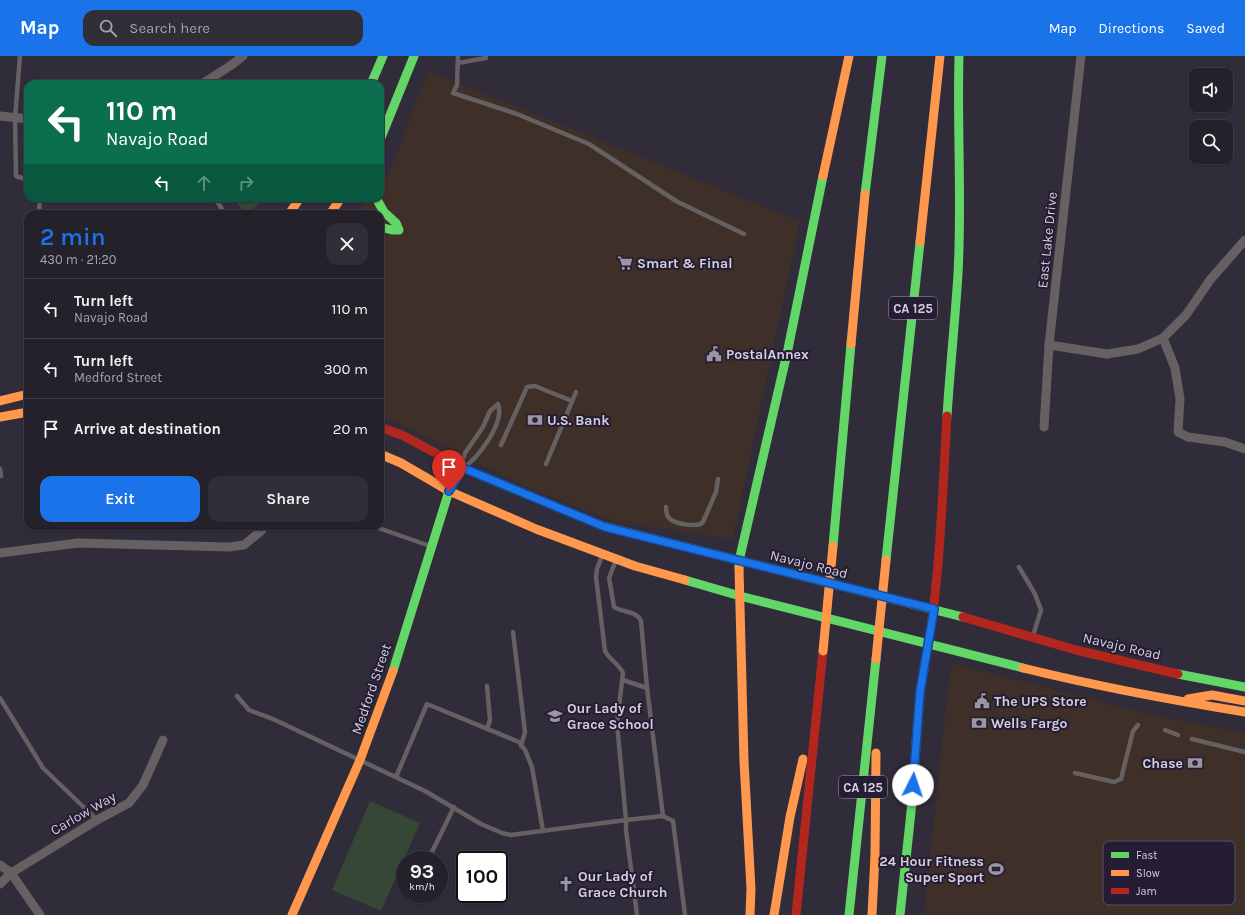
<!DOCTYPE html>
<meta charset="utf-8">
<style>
body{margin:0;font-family:Karla,sans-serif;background:#302e37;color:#f1f3f6;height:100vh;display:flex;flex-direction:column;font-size:15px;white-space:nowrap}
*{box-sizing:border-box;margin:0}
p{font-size:13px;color:#a3a3a9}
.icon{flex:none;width:22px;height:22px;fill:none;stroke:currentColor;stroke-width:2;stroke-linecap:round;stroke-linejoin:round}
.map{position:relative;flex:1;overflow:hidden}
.panel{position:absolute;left:24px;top:154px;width:360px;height:320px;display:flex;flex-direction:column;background:#24212b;border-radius:12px;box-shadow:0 1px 3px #0004,0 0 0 1px #413e47}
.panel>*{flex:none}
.top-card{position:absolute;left:24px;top:24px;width:360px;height:122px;border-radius:12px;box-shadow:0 1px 3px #0004,0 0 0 1px #413e47;background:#0b6e4f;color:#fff;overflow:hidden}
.controls{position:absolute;left:1189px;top:12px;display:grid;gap:8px}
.controls a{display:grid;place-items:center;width:44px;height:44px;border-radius:8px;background:#24212b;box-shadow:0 1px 3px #0004,0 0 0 1px #413e47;font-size:20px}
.speed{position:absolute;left:396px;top:795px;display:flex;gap:8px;font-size:20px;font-weight:700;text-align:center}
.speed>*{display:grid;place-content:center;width:52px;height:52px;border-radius:50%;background:#24212b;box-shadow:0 1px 3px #0004,0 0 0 1px #413e47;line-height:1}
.speed small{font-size:10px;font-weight:400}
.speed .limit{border:2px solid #111;border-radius:6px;background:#fff;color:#111}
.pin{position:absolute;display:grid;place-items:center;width:34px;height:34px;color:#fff;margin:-41px -17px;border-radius:50% 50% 50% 0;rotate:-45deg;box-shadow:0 0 4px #0007}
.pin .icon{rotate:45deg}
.me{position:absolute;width:44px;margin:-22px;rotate:4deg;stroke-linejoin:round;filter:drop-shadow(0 0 3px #0008)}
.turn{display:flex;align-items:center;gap:14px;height:84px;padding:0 16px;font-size:18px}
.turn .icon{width:52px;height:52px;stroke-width:2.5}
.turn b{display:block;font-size:28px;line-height:34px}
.lanes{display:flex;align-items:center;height:38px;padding:0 16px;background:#0003;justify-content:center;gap:20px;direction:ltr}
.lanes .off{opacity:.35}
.round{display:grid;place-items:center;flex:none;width:42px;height:42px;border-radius:12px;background:#302e37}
.headline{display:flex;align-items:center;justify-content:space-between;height:68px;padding:0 16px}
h1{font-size:24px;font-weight:600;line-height:30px;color:#1a73e8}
.action{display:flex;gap:8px;margin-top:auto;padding:8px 16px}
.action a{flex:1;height:46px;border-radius:12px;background:#1a73e8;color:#fff;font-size:16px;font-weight:600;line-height:46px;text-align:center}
.action a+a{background:#302e37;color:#f1f3f6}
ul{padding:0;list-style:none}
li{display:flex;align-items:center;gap:12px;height:60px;padding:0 16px;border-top:1px solid #413e47}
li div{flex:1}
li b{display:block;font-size:15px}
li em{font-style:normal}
header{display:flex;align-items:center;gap:24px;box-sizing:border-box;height:56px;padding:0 20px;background:#1a73e8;color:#fff}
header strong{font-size:19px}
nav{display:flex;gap:22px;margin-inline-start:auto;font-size:14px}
.search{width:280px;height:36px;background:#302e37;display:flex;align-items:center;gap:10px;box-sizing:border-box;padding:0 14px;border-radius:12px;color:#a3a3a9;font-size:15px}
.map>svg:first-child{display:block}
.commercial{fill:#3e2f29}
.garden{fill:#354836}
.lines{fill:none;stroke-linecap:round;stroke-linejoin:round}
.lane{stroke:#656061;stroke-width:4.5}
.street{stroke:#656061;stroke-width:9}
.fast{stroke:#63d668;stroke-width:9}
.slow{stroke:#ff974d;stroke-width:9}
.jam{stroke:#b3261e;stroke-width:9}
.slow-bridge{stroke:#ff974d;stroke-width:9}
.route-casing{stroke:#114b97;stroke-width:10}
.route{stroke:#1a73e8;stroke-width:7}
.labels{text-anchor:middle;stroke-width:4;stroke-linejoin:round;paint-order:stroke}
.shield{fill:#251d33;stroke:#9f9aab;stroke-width:1}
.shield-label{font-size:13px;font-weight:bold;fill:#d3cfde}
.street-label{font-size:14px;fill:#d3cfde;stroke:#251d33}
.poi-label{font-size:14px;font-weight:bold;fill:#d3cfde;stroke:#251d33;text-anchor:start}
.key{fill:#251d33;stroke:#595266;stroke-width:1}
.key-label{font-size:11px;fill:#d3cfde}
</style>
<header>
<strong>Map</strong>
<div class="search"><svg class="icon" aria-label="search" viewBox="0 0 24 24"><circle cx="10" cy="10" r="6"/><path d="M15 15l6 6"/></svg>Search here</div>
<nav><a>Map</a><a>Directions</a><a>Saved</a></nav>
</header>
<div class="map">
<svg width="1245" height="859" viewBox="0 0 1245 859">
<rect width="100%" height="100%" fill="#302c39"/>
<g class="commercial">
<path d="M428 15 800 165 733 483 616 466 521 429 380 358V158H356L369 142H380V129L389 118Z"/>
<path d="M952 608 1063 635 1143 657 1245 677V859H924L947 640Z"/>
</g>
<g class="garden">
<path d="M243 142H264L248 158 237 148Z"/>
<path d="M370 745 420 767 381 855 332 834Z"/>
</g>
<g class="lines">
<g class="lane">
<path d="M20 0 15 62 16 120 28 124"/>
<path d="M458 0 457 29 453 37 517 58 589 88 676 145 744 178"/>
<path d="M458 7 486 2"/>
<path d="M215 142 225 158"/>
<path d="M39 158 40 142"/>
<path d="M498 348C505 367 478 402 463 412V404L465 397 483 371 490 355Z"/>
<path d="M25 359 28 382"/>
<path d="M501 389 527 331 535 330 572 345"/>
<path d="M546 408 576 336"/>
<path d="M0 413 1 420"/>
<path d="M380 430 382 426"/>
<path d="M666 451C666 455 666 460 670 463 676 468 698 472 703 466L716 436 718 423"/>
<path d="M373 470 430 490"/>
<path d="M616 504 609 522 614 551C623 557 636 554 641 565L647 632"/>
<path d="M1019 511 1035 538 1041 554 1033 580"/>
<path d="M513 576 525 676 521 690"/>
<path d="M623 624 647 632 663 760"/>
<path d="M487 630 490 664 487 673"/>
<path d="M237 640 249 654 273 663 425 735 481 768 502 777 511 779 626 764 617 667 623 617C619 608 610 604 605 595L596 521 597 513 602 500"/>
<path d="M0 642 43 712 97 764"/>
<path d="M1165 674 1178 679"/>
<path d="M1192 683 1245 696"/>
<path d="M1075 717 1114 726 1121 723 1133 675 1138 669"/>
<path d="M396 721 427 648 519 686 525 694 532 711 543 775"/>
<path d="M428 804 454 751"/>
<path d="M637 859 626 774V764L663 760 673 765 685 859"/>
</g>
<g class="street">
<path d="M202 28 233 8 243 0"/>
<path d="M0 60 28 63"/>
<path d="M1163 282 1175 312 1180 343 1178 376 1188 381 1225 386 1245 393"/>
<path d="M1049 289 1107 298 1138 293 1163 282 1186 259 1210 224 1245 184"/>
<path d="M1044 371 1049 289 1081 0"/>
<path d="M0 497 78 487 229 491 244 489 262 474 264 470"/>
<path d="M0 809 11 817 40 859"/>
<path d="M0 828 11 817 97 764 129 747 143 729 163 684"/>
</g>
<g class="fast">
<path d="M371 28 383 0"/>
<path d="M380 84 414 0"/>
<path d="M865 138 882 0"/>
<path d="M376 142 384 156 396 167 399 174H392L380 171"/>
<path d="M947 360C950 313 955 265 958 218 962 145 957 73 959 0"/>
<path d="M603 470 963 561"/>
<path d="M833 490 851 288"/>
<path d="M886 504 920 186"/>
<path d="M739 512V505L788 293 823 120"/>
<path d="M685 524 740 540 1023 612"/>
<path d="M393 615 449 435 463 412"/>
<path d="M1178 618 1245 631"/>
<path d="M849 859 876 603"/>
<path d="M900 859 911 756 920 636 924 613"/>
</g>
<g class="slow">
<path d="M823 120 849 0"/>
<path d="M289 158 300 142"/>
<path d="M330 158 341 142"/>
<path d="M920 186 940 0"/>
<path d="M851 288 865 138"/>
<path d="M0 345 28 338"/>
<path d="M0 361 28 356"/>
<path d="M380 398 401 407 449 435 536 473 635 510 685 524"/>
<path d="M739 512 744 705 751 833 750 859"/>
<path d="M1023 612C1096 630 1170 644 1245 656"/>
<path d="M1188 643 1212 639 1245 645"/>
<path d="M292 859 360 704 393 615"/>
<path d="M774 859 790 761 803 703"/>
<path d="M872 859 875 799 876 697"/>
</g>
<g class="jam">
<path d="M380 371 404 380 463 412 603 470"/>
<path d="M963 561 1076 594 1178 618"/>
<path d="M924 613C940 530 942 445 947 360"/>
<path d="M796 859 823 595"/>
</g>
<g class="slow-bridge">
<path d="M823 595 833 490"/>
<path d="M876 603 886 504"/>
</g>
</g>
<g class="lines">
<g class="route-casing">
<path id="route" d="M449 435 463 412 605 471 934 553 920 636 913 729"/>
</g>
<use href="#route" class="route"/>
</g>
<defs>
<g id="supermarket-bare" transform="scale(1.2)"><path d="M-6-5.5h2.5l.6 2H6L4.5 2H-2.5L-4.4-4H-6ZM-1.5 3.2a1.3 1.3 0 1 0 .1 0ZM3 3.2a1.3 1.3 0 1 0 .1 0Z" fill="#9a96a4" stroke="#251d33" stroke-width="2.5" paint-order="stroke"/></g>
<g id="civic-bare" transform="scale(1.2)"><path d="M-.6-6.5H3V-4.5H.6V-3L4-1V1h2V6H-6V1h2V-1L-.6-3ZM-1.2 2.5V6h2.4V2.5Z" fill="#9a96a4" stroke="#251d33" stroke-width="2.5" paint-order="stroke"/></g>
<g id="bank-bare" transform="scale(1.2)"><path d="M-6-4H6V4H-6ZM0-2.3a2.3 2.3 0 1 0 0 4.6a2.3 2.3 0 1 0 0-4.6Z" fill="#9a96a4" stroke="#251d33" stroke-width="2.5" paint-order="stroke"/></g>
<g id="school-bare" transform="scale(1.2)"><path d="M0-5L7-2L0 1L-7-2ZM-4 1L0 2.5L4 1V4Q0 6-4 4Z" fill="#9a96a4" stroke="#251d33" stroke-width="2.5" paint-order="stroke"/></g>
<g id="stadium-bare" transform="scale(1.2)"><path d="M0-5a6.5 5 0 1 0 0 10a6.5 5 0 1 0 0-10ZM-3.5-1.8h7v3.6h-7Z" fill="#9a96a4" stroke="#251d33" stroke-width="2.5" paint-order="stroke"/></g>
<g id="church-bare" transform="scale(1.2)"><path d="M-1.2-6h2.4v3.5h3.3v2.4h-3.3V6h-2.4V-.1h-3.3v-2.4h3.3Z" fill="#9a96a4" stroke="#251d33" stroke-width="2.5" paint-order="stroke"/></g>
</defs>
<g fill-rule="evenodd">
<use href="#supermarket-bare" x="625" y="207"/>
<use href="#civic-bare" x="714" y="298"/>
<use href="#bank-bare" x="535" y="364"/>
<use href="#civic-bare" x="982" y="645"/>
<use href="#school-bare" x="555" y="660"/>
<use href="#bank-bare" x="979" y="667"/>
<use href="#bank-bare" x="1195" y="707"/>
<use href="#stadium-bare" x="996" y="813"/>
<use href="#church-bare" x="566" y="828"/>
</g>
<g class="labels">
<g class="shield">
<rect x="889" y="241" width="48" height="22" rx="3"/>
<rect x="839" y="720" width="48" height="22" rx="3"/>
</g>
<g class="shield-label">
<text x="913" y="257">CA 125</text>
<text x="863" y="736">CA 125</text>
</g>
<g class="street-label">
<text transform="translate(1047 184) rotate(-84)" y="5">East Lake Drive</text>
<text transform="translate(809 508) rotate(14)" y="5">Navajo Road</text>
<text transform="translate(1122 590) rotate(13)" y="5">Navajo Road</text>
<text transform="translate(371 633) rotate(-71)" y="5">Medford Street</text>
<text transform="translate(83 757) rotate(-30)" y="5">Carlow Way</text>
</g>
<g class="poi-label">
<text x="637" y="212">Smart &amp; Final</text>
<text x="726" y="303">PostalAnnex</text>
<text x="547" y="369">U.S. Bank</text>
<text x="994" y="650">The UPS Store</text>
<text x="567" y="657">Our Lady of<tspan x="567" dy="16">Grace School</tspan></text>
<text x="991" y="672">Wells Fargo</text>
<text x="1183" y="712" text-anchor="end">Chase</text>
<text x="984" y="810" text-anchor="end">24 Hour Fitness<tspan x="984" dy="16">Super Sport</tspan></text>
<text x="578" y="825">Our Lady of<tspan x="578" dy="16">Grace Church</tspan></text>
</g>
</g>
<rect x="1103" y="785" width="132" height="64" rx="6" class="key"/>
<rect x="1111" y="796" width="18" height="6" fill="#63d668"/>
<rect x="1111" y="814" width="18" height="6" fill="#ff974d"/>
<rect x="1111" y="832" width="18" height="6" fill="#b3261e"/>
<g class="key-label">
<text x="1136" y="803">Fast</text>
<text x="1136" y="821">Slow</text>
<text x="1136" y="839">Jam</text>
</g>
</svg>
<div class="controls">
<a><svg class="icon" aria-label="sound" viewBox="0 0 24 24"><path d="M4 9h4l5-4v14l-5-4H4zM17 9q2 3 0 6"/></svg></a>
<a><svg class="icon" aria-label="search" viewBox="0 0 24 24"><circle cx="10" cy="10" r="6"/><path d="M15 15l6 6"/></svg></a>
</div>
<div class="speed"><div>93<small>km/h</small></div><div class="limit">100</div></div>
<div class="pin" style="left:449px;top:435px;background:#d93025"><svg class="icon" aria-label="arrive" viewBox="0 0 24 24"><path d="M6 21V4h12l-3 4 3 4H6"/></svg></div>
<svg class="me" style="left:913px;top:729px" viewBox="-20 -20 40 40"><circle r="19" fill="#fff"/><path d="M0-13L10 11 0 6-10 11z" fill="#1a73e8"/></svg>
<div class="top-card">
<div class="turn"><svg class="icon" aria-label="left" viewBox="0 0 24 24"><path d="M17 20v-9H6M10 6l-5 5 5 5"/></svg><div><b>110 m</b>Navajo Road</div></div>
<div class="lanes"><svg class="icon" aria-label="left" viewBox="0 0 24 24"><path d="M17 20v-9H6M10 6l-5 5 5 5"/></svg><svg class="icon off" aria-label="ahead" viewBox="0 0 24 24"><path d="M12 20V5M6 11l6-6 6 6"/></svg><svg class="icon off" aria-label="right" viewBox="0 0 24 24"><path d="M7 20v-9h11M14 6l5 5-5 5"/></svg></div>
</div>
<section class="panel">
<div class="headline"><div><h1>2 min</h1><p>430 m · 21:20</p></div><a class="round"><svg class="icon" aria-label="close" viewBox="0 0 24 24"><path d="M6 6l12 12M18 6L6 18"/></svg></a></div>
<ul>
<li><svg class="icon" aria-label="left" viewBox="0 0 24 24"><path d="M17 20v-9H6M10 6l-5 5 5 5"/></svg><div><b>Turn left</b><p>Navajo Road</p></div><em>110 m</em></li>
<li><svg class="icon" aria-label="left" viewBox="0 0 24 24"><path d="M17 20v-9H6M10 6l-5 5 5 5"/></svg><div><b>Turn left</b><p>Medford Street</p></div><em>300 m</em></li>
<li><svg class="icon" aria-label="arrive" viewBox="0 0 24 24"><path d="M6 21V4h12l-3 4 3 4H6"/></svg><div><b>Arrive at destination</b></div><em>20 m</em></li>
</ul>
<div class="action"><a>Exit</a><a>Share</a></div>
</section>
</div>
